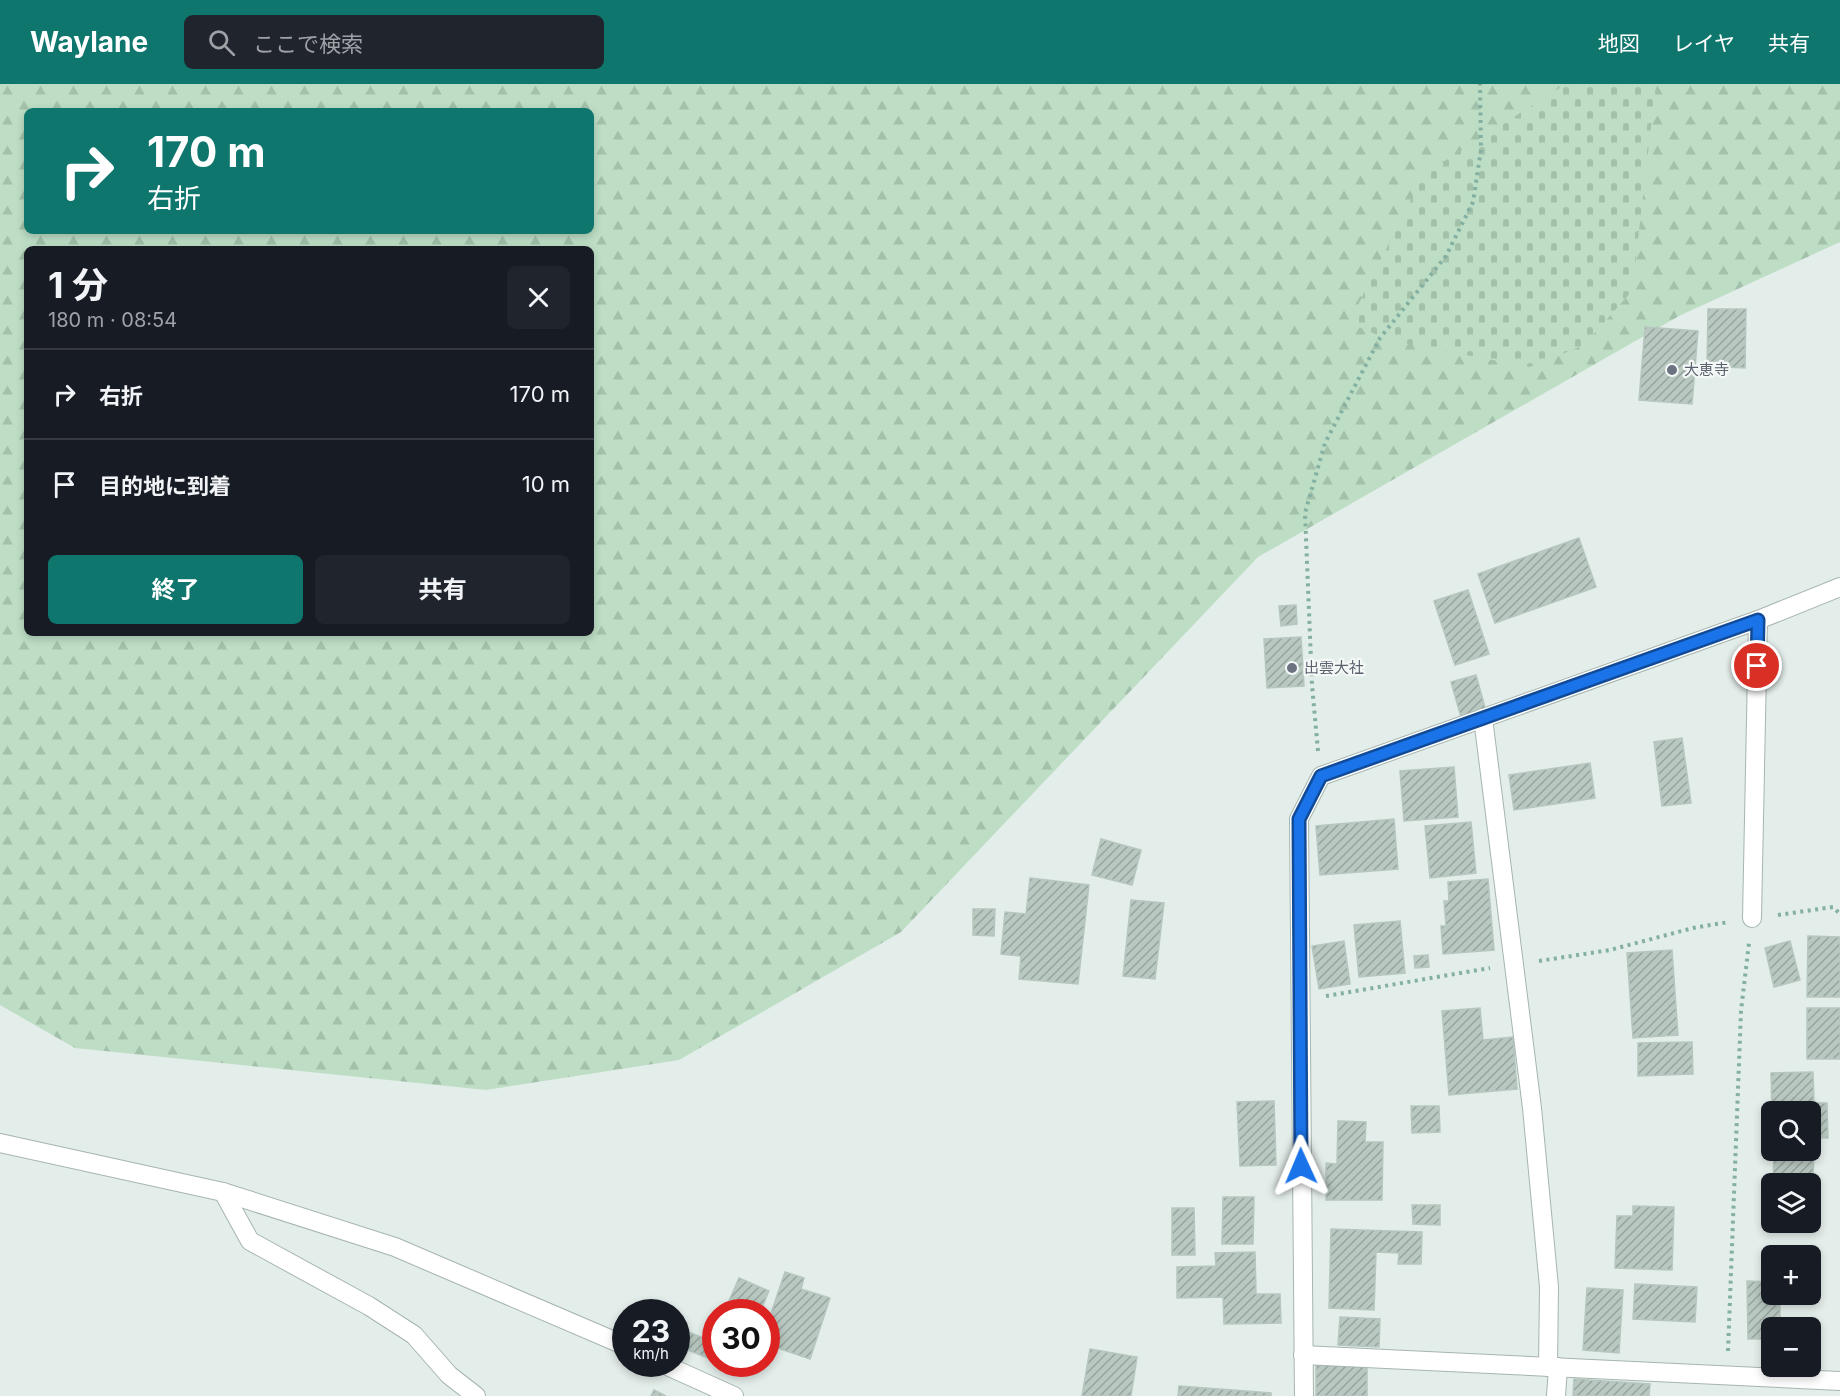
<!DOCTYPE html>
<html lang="ja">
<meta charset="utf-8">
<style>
body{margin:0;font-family:Inter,"Noto Sans JP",sans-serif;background:#20242c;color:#f1f3f6;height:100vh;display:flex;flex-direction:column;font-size:22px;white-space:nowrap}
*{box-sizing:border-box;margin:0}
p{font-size:20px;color:#9ea1a6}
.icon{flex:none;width:33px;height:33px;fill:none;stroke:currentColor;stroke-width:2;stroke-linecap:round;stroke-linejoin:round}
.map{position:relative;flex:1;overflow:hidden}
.side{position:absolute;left:24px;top:162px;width:570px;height:390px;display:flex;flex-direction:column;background:#171b24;border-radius:9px;box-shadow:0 3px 9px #0003}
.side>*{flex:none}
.guide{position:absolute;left:24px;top:24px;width:570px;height:126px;border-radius:9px;box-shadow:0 3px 9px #0003;background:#0f766e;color:#fff;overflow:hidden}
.buttons{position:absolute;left:1761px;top:1017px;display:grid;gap:12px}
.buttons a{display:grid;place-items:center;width:60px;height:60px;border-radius:9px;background:#171b24;box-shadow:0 3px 9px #0003;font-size:30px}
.speed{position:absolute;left:612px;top:1215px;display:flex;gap:12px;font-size:30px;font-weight:700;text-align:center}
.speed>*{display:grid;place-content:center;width:78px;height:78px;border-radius:50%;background:#171b24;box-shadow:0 3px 9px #0003;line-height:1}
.speed small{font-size:15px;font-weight:400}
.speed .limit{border:9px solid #d22;background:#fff;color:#111}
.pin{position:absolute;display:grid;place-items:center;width:51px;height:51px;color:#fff;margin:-26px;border:3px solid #fff;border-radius:50%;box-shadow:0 2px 6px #0007}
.me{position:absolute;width:66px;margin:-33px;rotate:359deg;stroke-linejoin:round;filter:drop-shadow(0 0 4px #0008)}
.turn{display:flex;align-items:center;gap:21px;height:126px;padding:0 24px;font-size:27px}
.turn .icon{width:78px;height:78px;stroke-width:2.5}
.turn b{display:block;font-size:42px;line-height:51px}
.round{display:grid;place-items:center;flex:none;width:63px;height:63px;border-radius:9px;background:#20242c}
.head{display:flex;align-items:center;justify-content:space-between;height:102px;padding:0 24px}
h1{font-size:36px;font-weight:700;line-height:45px}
.action{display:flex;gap:12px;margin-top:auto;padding:12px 24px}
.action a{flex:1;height:69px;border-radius:9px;background:#0f766e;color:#fff;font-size:24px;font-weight:700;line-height:69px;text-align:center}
.action a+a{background:#20242c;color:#f1f3f6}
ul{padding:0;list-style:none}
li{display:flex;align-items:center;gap:18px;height:90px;padding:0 24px;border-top:2px solid #363941}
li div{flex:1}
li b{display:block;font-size:22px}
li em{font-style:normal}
header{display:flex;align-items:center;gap:36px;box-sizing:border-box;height:84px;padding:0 30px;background:#0f766e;color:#fff}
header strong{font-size:28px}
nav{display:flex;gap:33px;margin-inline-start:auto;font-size:21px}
.search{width:420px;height:54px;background:#20242c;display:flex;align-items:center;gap:15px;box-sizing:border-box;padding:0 21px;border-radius:9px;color:#9ea1a6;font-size:22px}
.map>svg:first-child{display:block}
.forest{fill:url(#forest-firs);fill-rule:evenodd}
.cemetery{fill:url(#cemetery-stones)}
.building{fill:url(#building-hatch);stroke:#b6c7bf;stroke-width:1.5}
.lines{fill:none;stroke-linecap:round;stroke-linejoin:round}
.service-casing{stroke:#a6b5b0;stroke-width:20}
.minor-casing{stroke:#a6b5b0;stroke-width:20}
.path{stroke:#84b0a2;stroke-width:4;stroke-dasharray:3 4.5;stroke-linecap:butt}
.service{stroke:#fff;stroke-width:18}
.minor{stroke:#fff;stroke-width:18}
.route-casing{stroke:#114b97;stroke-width:15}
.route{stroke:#1a73e8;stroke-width:10}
.worship-dot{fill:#6b7280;stroke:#f4f9f7;stroke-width:2}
.labels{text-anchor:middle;stroke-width:4.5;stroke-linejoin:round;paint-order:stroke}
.worship-label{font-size:15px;fill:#5b616d;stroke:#f4f9f7;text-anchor:start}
</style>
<header>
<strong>Waylane</strong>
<div class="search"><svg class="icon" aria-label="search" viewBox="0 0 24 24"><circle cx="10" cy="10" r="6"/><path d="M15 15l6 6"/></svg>ここで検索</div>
<nav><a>地図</a><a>レイヤ</a><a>共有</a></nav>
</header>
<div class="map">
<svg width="1840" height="1312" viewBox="0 0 1840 1312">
<defs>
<pattern id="forest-firs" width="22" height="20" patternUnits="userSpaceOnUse" patternTransform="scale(1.5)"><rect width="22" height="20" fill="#bddec5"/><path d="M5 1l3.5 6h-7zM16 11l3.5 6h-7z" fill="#a2c0aa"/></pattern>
<pattern id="cemetery-stones" width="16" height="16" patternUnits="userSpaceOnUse" patternTransform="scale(1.5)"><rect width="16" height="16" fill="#bddec5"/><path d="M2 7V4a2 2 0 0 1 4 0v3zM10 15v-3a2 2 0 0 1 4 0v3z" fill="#a2c0aa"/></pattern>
<pattern id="building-hatch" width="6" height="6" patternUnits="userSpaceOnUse" patternTransform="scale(1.5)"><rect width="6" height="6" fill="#b9c8c1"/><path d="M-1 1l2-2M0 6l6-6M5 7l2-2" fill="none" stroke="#96a49e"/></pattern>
</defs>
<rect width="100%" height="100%" fill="#e3ede9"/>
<path class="forest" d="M0 0H1840V158L1679 232 1258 473 901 848 679 976 486 1006 75 964 0 921ZM27 27H591V147H27ZM27 165H591V549H27Z"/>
<path class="cemetery" d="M1566 0H1656L1632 207 1584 261 1530 283 1392 257 1349 239 1424 90Z"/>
<g class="building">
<path d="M1708 225H1746L1745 284 1707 282Z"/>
<path d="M1645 243 1698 247 1692 320 1639 316Z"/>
<path d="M1579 454 1596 503 1495 539 1478 490Z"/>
<path d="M1468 506 1489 570 1455 581 1434 517Z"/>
<path d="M1296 521 1297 540 1281 542 1279 522Z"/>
<path d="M1301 553 1304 602 1267 604 1264 555Z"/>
<path d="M1476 591 1486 627 1461 633 1451 598Z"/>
<path d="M1682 654 1691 719 1662 722 1654 658Z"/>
<path d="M1590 679 1595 714 1514 726 1509 691Z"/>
<path d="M1454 683 1458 733 1404 737 1400 687Z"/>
<path d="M1394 735 1398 785 1320 791 1316 742Z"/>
<path d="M1471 738 1476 789 1430 794 1425 742Z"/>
<path d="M1101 755 1141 766 1132 801 1092 791Z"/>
<path d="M1030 794 1089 801 1078 900 1019 895 1021 872 1001 870 1005 828 1026 830Z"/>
<path d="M1488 795 1494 866 1443 870 1441 842H1446L1444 817H1449L1448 798Z"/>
<path d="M1131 816 1164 819 1155 895 1123 892Z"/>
<path d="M973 825H995L994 852 973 851Z"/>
<path d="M1400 837 1405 889 1359 893 1354 841Z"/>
<path d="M1808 852 1840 853V913H1807Z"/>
<path d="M1344 857 1350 900 1319 905 1312 862Z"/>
<path d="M1790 857 1800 896 1774 903 1765 864Z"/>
<path d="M1672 866 1678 951 1633 954 1627 869Z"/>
<path d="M1428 871 1429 883 1415 884 1414 872Z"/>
<path d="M1480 924 1483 956 1513 953 1517 1005 1449 1011 1442 927Z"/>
<rect x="1807" y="924" width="33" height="51"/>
<path d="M1692 958 1693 990 1638 992V959Z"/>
<path d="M1813 988 1814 1019H1827L1828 1054H1810V1028H1772L1771 989Z"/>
<path d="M1274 1017 1276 1081 1240 1082 1237 1018Z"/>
<path d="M1411 1022H1439L1440 1048 1412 1049Z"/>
<path d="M1338 1037 1366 1038 1365 1058H1383L1382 1116H1326V1079L1337 1080Z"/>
<path d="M1810 1062H1814L1812 1126 1810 1100H1773L1774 1066H1810Z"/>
<path d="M1223 1113H1254L1253 1160H1222Z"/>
<path d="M1412 1121H1440V1141L1413 1140Z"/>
<path d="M1633 1122 1674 1123 1672 1186 1615 1184 1617 1132H1633Z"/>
<path d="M1172 1124H1194L1195 1171H1172Z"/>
<path d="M1331 1145 1422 1148 1421 1180H1398L1399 1169 1376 1168 1374 1226 1329 1224Z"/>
<path d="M1255 1168 1256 1210H1280L1281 1239 1224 1240 1223 1213 1177 1214V1183L1216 1182 1215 1169Z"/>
<path d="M785 1188 804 1194 801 1205 830 1214 810 1275 766 1260V1244Z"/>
<path d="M739 1194 769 1207 760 1228H752L728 1219Z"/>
<path d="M1747 1197 1772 1198V1210H1780V1244H1772V1255H1748Z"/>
<path d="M1635 1200 1697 1203 1695 1238 1633 1235Z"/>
<path d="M1587 1204 1623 1206 1619 1269 1583 1266Z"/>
<path d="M1340 1233 1380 1235 1379 1263 1338 1261Z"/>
<path d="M683 1246 716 1259V1277L677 1262Z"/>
<path d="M1090 1265 1137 1273 1131 1312H1082Z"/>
<path d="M723 1280H751L747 1289Z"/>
<rect x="1316" y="1281" width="51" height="31"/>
<path d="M1574 1295 1650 1300 1649 1312H1573Z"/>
<path d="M1179 1302 1271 1309V1312H1178Z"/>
<path d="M654 1306 666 1312H651Z"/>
</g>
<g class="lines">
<g class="service-casing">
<g id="service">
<path d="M1483 634 1532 1024 1549 1203 1548 1283"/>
<path d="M1752 834 1758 536"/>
<path d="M1303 1271 1840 1297"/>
<path d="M1556 1312 1558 1283"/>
</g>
</g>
<g class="minor-casing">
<g id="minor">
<path d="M0 1059 223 1108 395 1163 626 1262"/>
<path d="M223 1108 250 1157 369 1222 414 1251 449 1291 476 1312"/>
<path d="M663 1280 734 1312"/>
<path d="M1304 1312 1299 735 1321 692 1758 536 1840 503"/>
</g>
</g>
<g class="path">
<path d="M1318 667 1312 601 1305 429 1325 359 1380 254 1446 172 1473 118 1481 66 1480 0"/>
<path d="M1778 831 1833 823 1840 830"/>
<path d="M1539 877 1610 866 1693 844 1729 838"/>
<path d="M1326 912 1490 884"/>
<path d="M1728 1267 1741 927 1749 859"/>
</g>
<use href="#service" class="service"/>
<use href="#minor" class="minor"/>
</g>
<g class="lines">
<g class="route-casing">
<path id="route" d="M1301 1082 1299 735 1321 692 1758 536 1757 582"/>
</g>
<use href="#route" class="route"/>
</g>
<g class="worship-dot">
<circle cx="1672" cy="286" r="6"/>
<circle cx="1292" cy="584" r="6"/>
</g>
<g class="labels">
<g class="worship-label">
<text x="1684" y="291">大恵寺</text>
<text x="1304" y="589">出雲大社</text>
</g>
</g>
</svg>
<div class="buttons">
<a><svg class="icon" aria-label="search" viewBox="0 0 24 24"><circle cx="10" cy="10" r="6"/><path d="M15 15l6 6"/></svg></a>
<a><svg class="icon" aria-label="layers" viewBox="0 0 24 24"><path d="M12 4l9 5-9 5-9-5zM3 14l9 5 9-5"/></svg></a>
<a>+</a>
<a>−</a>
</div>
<div class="speed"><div>23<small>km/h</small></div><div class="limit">30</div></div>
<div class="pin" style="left:1757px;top:582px;background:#d93025"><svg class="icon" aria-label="arrive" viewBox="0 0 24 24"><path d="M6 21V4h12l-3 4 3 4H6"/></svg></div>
<svg class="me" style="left:1301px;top:1082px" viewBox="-20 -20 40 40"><path d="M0-17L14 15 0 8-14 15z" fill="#1a73e8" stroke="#fff" stroke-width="4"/></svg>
<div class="guide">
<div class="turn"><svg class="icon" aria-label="right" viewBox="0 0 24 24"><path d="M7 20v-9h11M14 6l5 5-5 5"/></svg><div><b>170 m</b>右折</div></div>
</div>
<section class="side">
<div class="head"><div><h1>1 分</h1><p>180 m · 08:54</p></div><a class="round"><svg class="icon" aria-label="close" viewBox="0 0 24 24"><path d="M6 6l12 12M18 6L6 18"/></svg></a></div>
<ul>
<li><svg class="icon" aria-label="right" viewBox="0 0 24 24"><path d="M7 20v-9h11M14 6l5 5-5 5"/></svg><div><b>右折</b></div><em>170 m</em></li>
<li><svg class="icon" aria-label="arrive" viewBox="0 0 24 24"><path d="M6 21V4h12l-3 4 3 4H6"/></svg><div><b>目的地に到着</b></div><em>10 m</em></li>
</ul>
<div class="action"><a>終了</a><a>共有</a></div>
</section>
</div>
